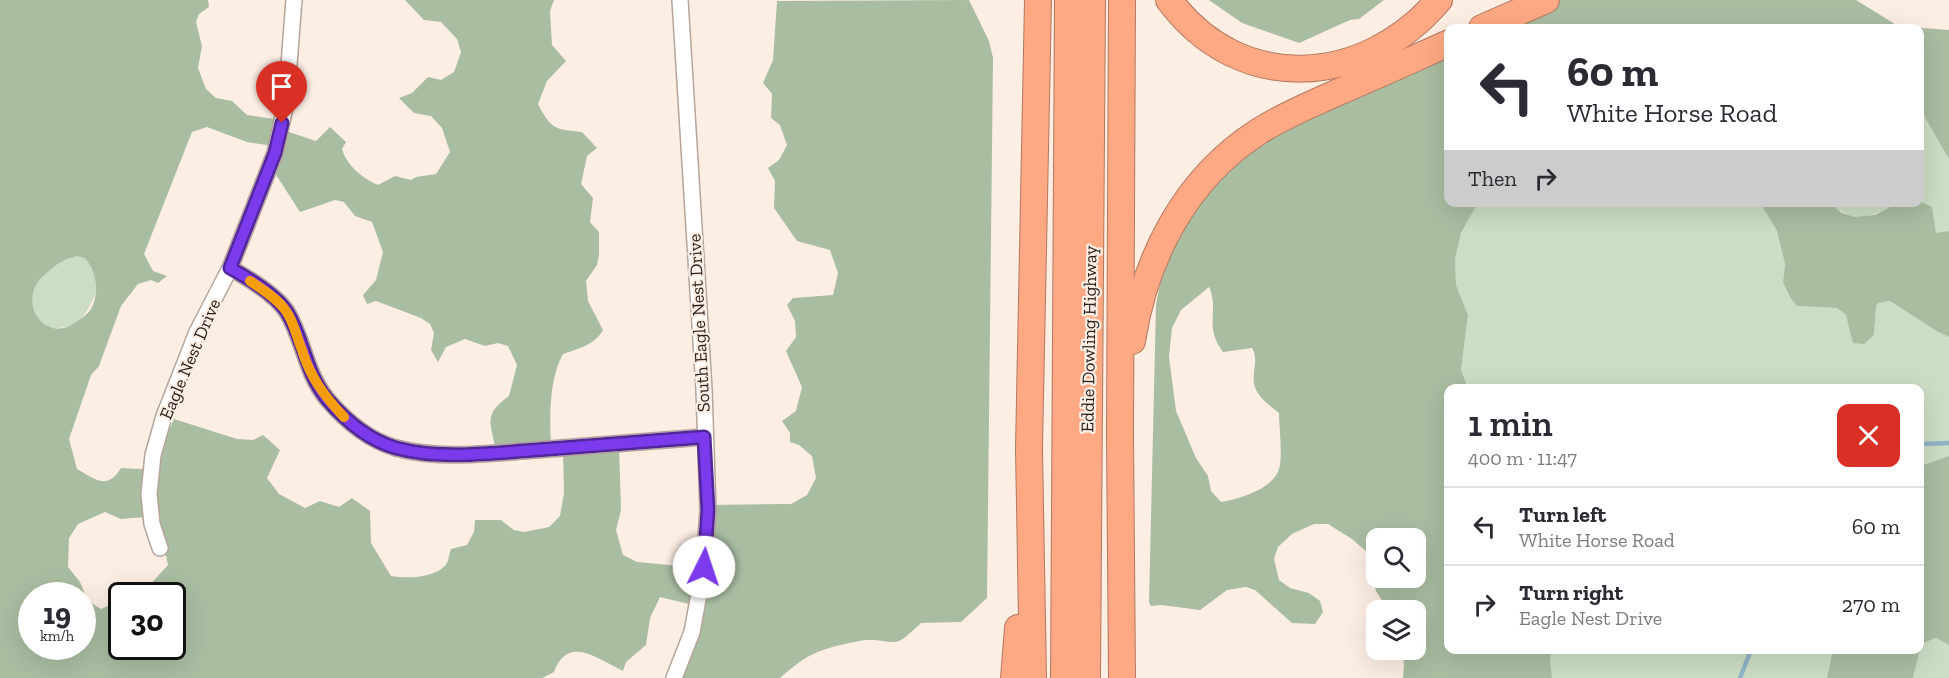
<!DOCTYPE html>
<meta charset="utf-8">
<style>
body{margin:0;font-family:"Zilla Slab",serif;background:#f7f7f7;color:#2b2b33;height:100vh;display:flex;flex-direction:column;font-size:22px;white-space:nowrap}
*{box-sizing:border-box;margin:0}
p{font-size:20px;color:#7c7c81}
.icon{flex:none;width:33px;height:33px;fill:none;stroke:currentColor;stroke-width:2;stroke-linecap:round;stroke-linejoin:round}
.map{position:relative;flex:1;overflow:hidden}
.side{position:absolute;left:1444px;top:384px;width:480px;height:270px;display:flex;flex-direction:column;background:#fff;border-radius:12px;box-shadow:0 6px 24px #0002}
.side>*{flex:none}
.hud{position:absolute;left:1444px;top:24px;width:480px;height:183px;border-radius:12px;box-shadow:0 6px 24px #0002;background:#fff;color:#2b2b33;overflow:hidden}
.controls{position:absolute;left:1366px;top:528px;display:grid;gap:12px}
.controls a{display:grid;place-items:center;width:60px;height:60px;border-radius:12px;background:#fff;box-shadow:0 6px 24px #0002;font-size:30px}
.speed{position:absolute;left:18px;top:582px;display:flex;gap:12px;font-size:30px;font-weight:700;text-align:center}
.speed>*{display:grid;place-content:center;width:78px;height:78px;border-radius:50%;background:#fff;box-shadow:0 6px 24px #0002;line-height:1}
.speed small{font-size:15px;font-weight:400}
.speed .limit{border:3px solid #111;border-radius:9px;background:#fff;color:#111}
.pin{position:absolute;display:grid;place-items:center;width:51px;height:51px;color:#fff;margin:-62px -26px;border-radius:50% 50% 50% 0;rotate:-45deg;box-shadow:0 0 6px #0007}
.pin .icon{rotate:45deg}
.me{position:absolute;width:66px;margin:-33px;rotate:4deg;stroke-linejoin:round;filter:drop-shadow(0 0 4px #0008)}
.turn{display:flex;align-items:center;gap:21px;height:126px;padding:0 24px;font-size:27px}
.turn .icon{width:78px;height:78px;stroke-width:2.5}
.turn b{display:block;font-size:42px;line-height:51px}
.then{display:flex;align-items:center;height:57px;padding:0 24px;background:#0003;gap:12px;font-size:22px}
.round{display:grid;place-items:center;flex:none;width:63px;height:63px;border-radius:12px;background:#f7f7f7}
.headline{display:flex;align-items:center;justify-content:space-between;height:102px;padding:0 24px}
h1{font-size:36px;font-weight:600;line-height:45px}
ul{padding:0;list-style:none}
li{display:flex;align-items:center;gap:18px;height:78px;padding:0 24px;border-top:2px solid #e1e1e2}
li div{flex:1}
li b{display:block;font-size:22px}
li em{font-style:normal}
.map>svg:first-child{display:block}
.green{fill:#ccddc4}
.forest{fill:#a9bda1;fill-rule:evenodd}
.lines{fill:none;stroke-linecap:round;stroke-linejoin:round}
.stream{stroke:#91b4c6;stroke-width:4.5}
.street-casing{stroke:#b6a499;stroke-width:18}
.highway-casing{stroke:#b2785f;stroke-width:28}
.street{stroke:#fff;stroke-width:15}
.highway{stroke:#fea884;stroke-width:26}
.route-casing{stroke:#51269a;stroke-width:15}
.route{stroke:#7c3aed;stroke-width:10}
.slow{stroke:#f59e0b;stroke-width:10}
.labels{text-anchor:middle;stroke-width:4.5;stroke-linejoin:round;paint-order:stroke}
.street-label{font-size:18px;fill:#251e1a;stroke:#fdeee4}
</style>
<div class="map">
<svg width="1949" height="678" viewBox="0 0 1949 678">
<rect width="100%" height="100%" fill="#fdeee4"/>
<g class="green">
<path d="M1920 115 1924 116 1949 159V231L1936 234 1932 208 1920 201Z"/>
<path d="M1478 203H1760L1777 231 1785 264 1783 282 1797 306 1837 308 1874 336 1876 307 1878 303 1890 301 1938 332 1949 337V456L1920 466V388H1468L1461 370 1468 315 1456 285 1455 260 1461 233Z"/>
<path d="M1830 203H1898C1868 217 1860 227 1830 203Z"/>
<path d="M85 234 99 288C79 326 81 328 36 329L25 284Z"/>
<path d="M1936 638 1949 645V678H1913L1921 644Z"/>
<path d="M1552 650H1833L1834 653 1827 678H1552L1550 658Z"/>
</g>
<g class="forest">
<path d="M0 0H208L209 7 199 14 196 22 202 46 198 68 206 89 216 98 232 101 247 115 281 120 283 130 316 141 330 127 346 142 342 149C347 166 362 178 378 185L395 176 411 180 416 177 436 174 450 152 442 128 431 116 414 113 399 98 412 93 428 77 441 80 454 72 461 52 457 39 441 22 424 20 405 0H554L550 11 552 45 566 61 547 81 538 104C551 129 554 129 582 132L597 148 587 156 581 184 593 198 590 222 599 232V255L597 265 586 281 588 301 603 330C596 344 578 349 563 354 548 381 550 419 551 449L496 452C491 422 482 416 509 396L517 365 508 346 498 343 485 346 465 339 446 347 438 362 431 350 434 333 430 324 421 318 376 301 367 304 363 295 376 280 383 252 372 222 355 216 344 202 335 200 300 212 271 167 272 146 247 142 207 127 192 132 190 137 144 254 153 271 167 276 158 283 151 280 138 284 121 306 99 366 91 375 69 439 77 469C95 479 107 491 121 468L158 470 168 433 174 419 237 439 253 440 263 435 280 450 267 478 279 494 305 508 320 501 339 507 352 498 370 511 371 543 391 576C406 579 438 578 447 563 449 559 449 553 451 549L467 545 474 532 475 520H501L514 530 524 532 549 527 560 516 564 493 563 450 619 446 621 510 616 530 623 555 637 562 702 568 708 505 791 504 807 495 816 478 812 456 799 445 790 442V433L782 421 796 411 802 387 786 351 796 337 795 321 787 305 793 298 833 295 838 273 830 250 797 241 774 208 775 181 768 168 779 160 787 145 780 125 771 118 772 94 763 83 773 60 777 1 969 0 989 41 993 58 987 598 961 622 921 623C891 652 899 639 864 640 858 641 851 643 845 644 814 651 804 657 780 678H675L693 605 660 597 650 618 646 645 626 662 623 671C598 659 568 634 554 672L542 678H0ZM77 256 85 258C95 270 99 286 94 302 92 311 84 317 76 322 50 342 22 312 36 285 39 279 44 275 49 271 58 263 64 259 77 256ZM105 512 121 519 158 516 168 565 146 589H136L128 595 172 596V646H122L121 600 101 609 88 601 80 582 68 567 69 538 78 524ZM32 596H82V646H32Z"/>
<path d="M1209 0H1384L1359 19 1350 20 1299 43 1242 23Z"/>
<path d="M1542 0H1856L1898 26 1949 30V159L1924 116 1920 115V28H1477Z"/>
<path d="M1449 41V202L1478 203 1461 233 1455 260 1456 285 1468 315 1461 370 1468 388H1449V650H1552L1550 658 1552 678H1403L1404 665 1402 650H1416V610H1388L1376 591 1368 553 1352 539 1328 524H1314L1292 534 1278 547 1274 559 1279 580 1290 588 1309 593 1320 601 1323 612 1315 624 1292 623 1255 590 1246 587 1227 590 1200 610 1161 605 1151 606 1149 602 1156 304 1163 270 1156 266 1224 156ZM1209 287C1220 311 1203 325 1223 352L1252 348C1259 359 1252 371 1254 383 1256 396 1269 405 1279 413 1279 427 1283 457 1279 469 1273 489 1239 499 1221 502L1211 491 1208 476 1196 458 1176 411 1169 357 1172 328 1181 310ZM1377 538H1416V578H1377Z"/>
<path d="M1920 201 1932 207 1936 233 1949 231V337L1938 332 1890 301 1878 303 1876 307 1874 335 1864 344 1853 343 1846 315 1837 308 1797 306 1790 297 1783 282 1785 264 1777 231 1760 203H1830L1842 213 1855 217 1875 215 1897 203 1920 202Z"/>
<path d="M1949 456V645L1936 638 1921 644 1920 649V466Z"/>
<path d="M1833 650H1920L1913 678H1827Z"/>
</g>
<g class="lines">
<g class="stream">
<path d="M1920 444 1949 443"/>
<path d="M1740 678 1751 650"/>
</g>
<g class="street-casing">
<g id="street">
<path d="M230 268C248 278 276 295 287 312 304 340 305 372 327 399 345 420 368 440 396 448 441 460 491 453 536 450 592 446 648 441 704 437"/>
<path d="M160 548 152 524 149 494 153 455 164 416 197 332 230 268 275 153 286 103 294 0"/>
<path d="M674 678 692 632 704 567 708 510 704 389 680 0"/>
</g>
</g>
<g class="highway-casing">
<g id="highway">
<path d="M1122 0 1120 434 1122 678"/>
<path d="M1169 0C1240 96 1365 87 1439 0"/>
<path d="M1482 28 1546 0"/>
<path d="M1132 341C1145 258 1185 179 1258 132 1282 116 1310 105 1336 93 1374 77 1411 60 1449 43"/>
<path d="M1014 678 1018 628"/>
<path d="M1033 678 1029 448 1038 0"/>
<path d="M1064 678 1068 0"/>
<path d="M1087 678 1092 0"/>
</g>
</g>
<use href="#street" class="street"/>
<use href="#highway" class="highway"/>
</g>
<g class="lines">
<g class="route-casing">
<path id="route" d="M282 123 275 153 230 268C248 278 276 295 287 312 304 340 305 372 327 399 345 420 368 440 396 448 440 460 491 453 536 450 592 446 648 441 704 437L708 510 704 567"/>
</g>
<use href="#route" class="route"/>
<path class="slow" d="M250 281C262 289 278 299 286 311 294 322 297 338 302 350 310 377 325 397 344 417"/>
</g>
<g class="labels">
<g class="street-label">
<text transform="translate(699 323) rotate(-93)" y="6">South Eagle Nest Drive</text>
<text transform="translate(1089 339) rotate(-89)" y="6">Eddie Dowling Highway</text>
<text transform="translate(190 359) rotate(-67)" y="6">Eagle Nest Drive</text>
</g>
</g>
</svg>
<div class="controls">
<a><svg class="icon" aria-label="search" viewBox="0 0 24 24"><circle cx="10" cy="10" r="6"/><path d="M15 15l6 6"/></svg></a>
<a><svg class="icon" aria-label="layers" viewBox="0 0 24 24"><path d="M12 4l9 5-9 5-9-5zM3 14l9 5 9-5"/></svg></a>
</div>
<div class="speed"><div>19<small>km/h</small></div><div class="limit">30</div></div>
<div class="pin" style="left:282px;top:123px;background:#d93025"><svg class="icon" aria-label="arrive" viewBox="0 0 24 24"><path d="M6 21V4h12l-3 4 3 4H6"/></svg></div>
<svg class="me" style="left:704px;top:567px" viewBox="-20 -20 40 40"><circle r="19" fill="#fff"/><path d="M0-13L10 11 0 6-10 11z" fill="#7c3aed"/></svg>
<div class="hud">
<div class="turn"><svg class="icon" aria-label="left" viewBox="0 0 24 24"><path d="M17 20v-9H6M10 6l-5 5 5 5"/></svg><div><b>60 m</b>White Horse Road</div></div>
<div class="then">Then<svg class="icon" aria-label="right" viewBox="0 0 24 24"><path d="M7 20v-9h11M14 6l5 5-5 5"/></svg></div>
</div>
<section class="side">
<div class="headline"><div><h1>1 min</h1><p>400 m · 11:47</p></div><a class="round" style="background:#d93025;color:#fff"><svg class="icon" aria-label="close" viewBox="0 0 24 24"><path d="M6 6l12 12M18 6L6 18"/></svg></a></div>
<ul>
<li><svg class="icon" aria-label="left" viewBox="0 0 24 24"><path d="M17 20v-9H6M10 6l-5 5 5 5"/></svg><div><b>Turn left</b><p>White Horse Road</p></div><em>60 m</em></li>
<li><svg class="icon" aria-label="right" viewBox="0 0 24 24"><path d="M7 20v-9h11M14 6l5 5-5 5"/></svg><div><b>Turn right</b><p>Eagle Nest Drive</p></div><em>270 m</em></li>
</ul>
</section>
</div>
